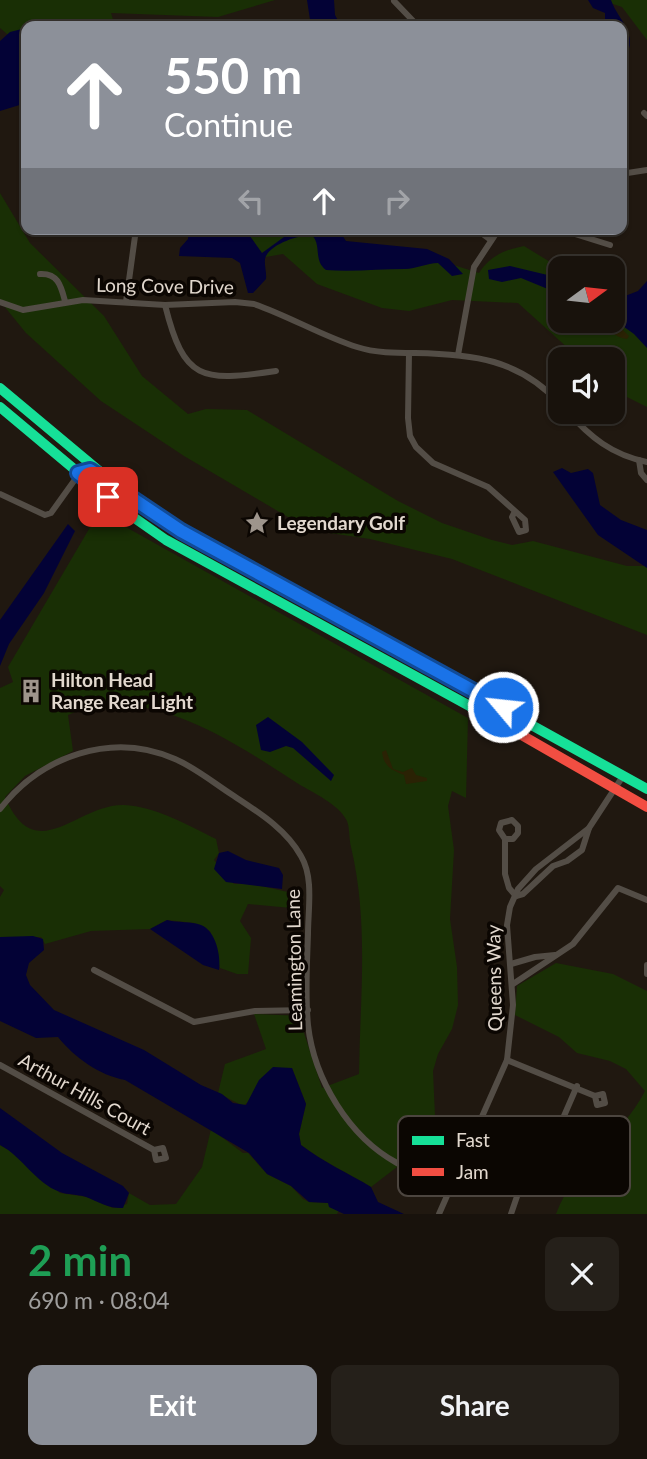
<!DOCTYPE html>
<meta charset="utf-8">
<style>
body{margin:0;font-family:Lato,sans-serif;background:#25201a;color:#f1f3f6;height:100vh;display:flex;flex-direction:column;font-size:26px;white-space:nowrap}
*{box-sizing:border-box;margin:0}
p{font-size:23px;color:#9f9e9d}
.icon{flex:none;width:38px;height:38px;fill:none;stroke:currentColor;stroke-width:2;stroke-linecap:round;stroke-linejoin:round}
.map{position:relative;height:1214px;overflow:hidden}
.side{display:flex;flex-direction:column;background:#18120c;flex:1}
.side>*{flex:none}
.top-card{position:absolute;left:21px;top:21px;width:606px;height:214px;border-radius:14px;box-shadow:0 2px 5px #0004,0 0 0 2px #36322d;background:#8c9099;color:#fff;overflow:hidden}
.needle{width:46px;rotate:75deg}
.buttons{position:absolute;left:548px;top:256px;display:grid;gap:14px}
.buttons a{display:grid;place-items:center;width:77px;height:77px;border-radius:14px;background:#18120c;box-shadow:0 2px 5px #0004,0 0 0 2px #36322d;font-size:35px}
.pin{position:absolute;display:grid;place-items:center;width:60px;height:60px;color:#fff;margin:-30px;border-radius:14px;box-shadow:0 4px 10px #0006}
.me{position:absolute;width:77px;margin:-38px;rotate:298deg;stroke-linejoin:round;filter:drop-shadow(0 0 5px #0008)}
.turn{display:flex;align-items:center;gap:24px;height:147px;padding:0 28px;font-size:32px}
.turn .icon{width:91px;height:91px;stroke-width:2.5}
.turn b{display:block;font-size:49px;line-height:60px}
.lanes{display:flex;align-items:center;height:66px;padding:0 28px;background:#0003;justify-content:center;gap:35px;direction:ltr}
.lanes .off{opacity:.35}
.round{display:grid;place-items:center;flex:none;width:74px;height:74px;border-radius:14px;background:#25201a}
.head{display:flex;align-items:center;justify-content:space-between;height:119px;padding:0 28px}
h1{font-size:42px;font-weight:700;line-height:52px;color:#1e9e55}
.button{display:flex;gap:14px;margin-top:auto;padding:14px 28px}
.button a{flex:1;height:80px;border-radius:14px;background:#8c9099;color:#fff;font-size:28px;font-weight:700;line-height:80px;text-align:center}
.button a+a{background:#25201a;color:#f1f3f6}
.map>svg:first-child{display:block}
.green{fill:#192f05}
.sand{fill:#2a2204}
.water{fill:#030236}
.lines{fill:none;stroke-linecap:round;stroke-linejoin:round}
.street{stroke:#534d46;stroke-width:6}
.fast{stroke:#16e098;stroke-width:10}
.jam{stroke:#f24e42;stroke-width:10}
.route-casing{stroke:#114b97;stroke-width:18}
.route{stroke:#1a73e8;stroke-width:12}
.labels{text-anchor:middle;stroke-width:7;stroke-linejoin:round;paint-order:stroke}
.street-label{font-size:19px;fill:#e2d8ce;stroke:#0b0602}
.poi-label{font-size:19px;font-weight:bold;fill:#e2d8ce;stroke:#0b0602;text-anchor:start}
.key{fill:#0b0602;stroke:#4c453f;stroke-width:2}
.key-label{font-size:19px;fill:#e2d8ce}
</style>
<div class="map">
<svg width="647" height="1214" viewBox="0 0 647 1214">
<rect width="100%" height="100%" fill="#201810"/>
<g class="green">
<path d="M0 0H275L218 17 111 13 115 26H26V50L0 28Z"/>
<path d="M601 0H647V40L622 7Z"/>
<path d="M0 193 30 243 104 316 142 376 188 414 206 409 247 410 398 501 442 523 492 540 512 545 533 541 627 566H647V635L452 559 370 539 310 530 184 456 101 401 26 333 0 301Z"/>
<path d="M232 229H296L329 244 428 257 479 273C490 256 504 250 524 246L560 268V320H612L613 303 647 331V407L613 390 612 359H580L518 303 452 300 409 311 382 308 317 284 283 254 254 259Z"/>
<path d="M99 512 468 718 466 798 452 791 448 806 454 850 450 919 457 967 458 1005 452 1029 438 1054 433 1071 435 1116 423 1147 371 1187C348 1173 323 1162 301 1145L299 1134 306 1104 292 1068 243 1106 218 1093 225 1064 266 1049 254 1014 304 1016V1033L322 1088 359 1074C360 997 369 923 351 847 349 839 350 829 347 821 339 804 313 793 297 783 235 743 145 680 68 715L73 751 25 776 5 797C36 869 76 804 124 805 155 806 189 826 216 839L219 853 214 860 234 884H253L292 893 291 908 248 904 240 921 251 938 248 974H237L220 968 210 931 194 923 167 920 150 929 91 931 45 944 41 937H0V897L4 890 0 886V688L13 682 8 667Z"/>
<path d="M556 963 613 974 647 991V1214H556C576 1161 621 1138 645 1091L626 1069 610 1061 577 1053 559 1037 515 1015 517 986Z"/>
<path d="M211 1129 243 1153H248L267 1174 291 1186 303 1199 309 1202 329 1203 330 1207 339 1210 337 1214H0V1145L11 1151 60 1193 87 1197 113 1208 127 1204 129 1193 150 1205 176 1204 202 1167Z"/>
</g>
<g class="sand">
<path d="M600 320 616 323 629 336 627 339C613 337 609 329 600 320Z"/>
<path d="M386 750 393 769 403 772 412 768 416 775 427 778V781L406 784 404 775C392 770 384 767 382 752Z"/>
</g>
<g class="water">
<path d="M307 0H334L335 15 341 26H311Z"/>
<path d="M588 0H611C618 21 643 36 621 64V26H605V13L593 8Z"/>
<path d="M26 28V103L0 111V41L10 32Z"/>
<path d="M189 229H245L262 253 295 229H338L346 241 427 249 449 259 463 274 452 276 438 263C427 263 416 269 405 269 380 269 352 272 326 270 313 260 322 246 312 235 299 235 273 243 266 256 263 262 267 272 266 279L253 293H248L240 263 232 258 179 256 180 248 188 239Z"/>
<path d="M510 266 560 278V294L521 278 502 282 489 279 488 270Z"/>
<path d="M647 281V348L634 334 613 319 612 301 638 291Z"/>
<path d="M562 468 571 473 588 469 593 473 600 505 621 520 647 530V568L598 535 553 472Z"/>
<path d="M68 524 75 531 44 593 9 644 0 666V620Z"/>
<path d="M268 717 302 742 334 775 331 781 293 748 286 746 270 752 261 750 256 725Z"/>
<path d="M228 851 246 860 279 868 283 875 282 889 226 882 214 869 219 853Z"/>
<path d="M167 920C178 923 191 921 201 925 216 931 221 956 219 970L203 965 150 929Z"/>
<path d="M33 936 43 939 44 950 29 963 26 975 30 985 54 1010 144 1050 201 1085 222 1094 233 1103 246 1105 259 1080 273 1067 292 1068 306 1104 299 1134 301 1145C323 1162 348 1173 371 1187L378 1202 404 1214H344L329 1207 328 1203 309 1202 291 1186 267 1174 249 1153 125 1080C99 1075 75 1058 58 1037L36 1038 0 1021V937Z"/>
<path d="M0 1108 62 1153 123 1186 129 1193 123 1208C109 1209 99 1202 86 1197 78 1194 68 1195 60 1192 35 1183 23 1157 0 1145Z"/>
</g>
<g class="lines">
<g class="street">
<path d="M394 1 418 26"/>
<path d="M644 113 647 116"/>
<path d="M621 174 647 170"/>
<path d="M476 229 491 240"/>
<path d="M559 229 610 245"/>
<path d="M40 274C58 273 61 286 65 301"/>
<path d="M0 302 23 310 83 300 165 305 235 302 254 304C289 316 322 336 357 347 375 353 396 353 415 353 472 354 520 359 560 404"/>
<path d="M126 302 136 229"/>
<path d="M165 305C184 381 201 382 276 371"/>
<path d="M409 353 408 418 410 436 416 447 433 463 488 487 525 520 526 530 519 532 512 517 514 513"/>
<path d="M458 355 474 267 499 229"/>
<path d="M567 411C590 437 612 455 647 462"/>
<path d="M639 460 641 473 647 480"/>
<path d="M0 494 45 515 51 513 89 460"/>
<path d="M0 809C41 756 112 731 175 759 196 768 215 784 234 796 258 812 286 829 301 856 314 878 308 909 308 934 307 964 305 995 308 1025 314 1079 349 1137 397 1163 414 1172 433 1179 451 1187"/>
<path d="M505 839H513L518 833V826L512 820 501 823 499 830 505 839V874L509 888 516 896"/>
<path d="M516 896 523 894 553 866 567 861 582 850 589 828"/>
<path d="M511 964 535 957 555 955"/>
<path d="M647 965V974"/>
<path d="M94 970 194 1022 255 1011 308 1010"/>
<path d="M513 984 573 944 618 888 647 900"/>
<path d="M507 1060 595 1096 603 1094 605 1103 597 1105 595 1096"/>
<path d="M0 1065 154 1150 163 1148 166 1158 156 1160 154 1150"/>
<path d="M439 1214 507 1060 513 1005 507 925 510 907 518 889 536 869 589 828 623 776"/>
<path d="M511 1214 524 1176 554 1139 577 1086"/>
</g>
<g class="fast">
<path d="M0 388 116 485 181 531 647 789"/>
<path d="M0 407 123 510 166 540 497 721"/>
</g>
<path class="jam" d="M497 721 647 807"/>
</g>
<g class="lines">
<g class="route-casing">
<path id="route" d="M108 497 78 473 90 470 181 531 503 707"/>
</g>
<use href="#route" class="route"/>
</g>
<defs>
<g id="sight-bare" transform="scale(1.89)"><path d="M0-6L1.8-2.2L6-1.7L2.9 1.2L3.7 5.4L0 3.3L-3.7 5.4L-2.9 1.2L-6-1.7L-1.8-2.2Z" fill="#9e958c" stroke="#0b0602" stroke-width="2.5" paint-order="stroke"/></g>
<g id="building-bare" transform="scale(1.89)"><path d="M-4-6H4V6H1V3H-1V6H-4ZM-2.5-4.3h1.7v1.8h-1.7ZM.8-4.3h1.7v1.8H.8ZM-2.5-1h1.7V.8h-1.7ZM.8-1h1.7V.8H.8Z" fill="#9e958c" stroke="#0b0602" stroke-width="2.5" paint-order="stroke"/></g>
</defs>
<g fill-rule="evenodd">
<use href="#sight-bare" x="257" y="523"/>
<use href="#building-bare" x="31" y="691"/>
</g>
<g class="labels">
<g class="street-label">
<text transform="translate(165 286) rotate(1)" y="7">Long Cove Drive</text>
<text transform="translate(294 960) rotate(-91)" y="7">Leamington Lane</text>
<text transform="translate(494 978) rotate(-91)" y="7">Queens Way</text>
<text transform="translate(85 1094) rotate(29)" y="7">Arthur Hills Court</text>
</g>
<g class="poi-label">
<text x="277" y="530">Legendary Golf</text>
<text x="51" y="687">Hilton Head<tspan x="51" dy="22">Range Rear Light</tspan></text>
</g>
</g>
<rect x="398" y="1116" width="232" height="80" rx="10" class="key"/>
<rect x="412" y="1136" width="32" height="9" fill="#16e098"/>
<rect x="412" y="1168" width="32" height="8" fill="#f24e42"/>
<g class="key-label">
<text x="456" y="1147">Fast</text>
<text x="456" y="1179">Jam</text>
</g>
</svg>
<div class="buttons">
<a><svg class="needle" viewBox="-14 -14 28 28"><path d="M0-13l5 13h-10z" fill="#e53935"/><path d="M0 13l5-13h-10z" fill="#9f9e9d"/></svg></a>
<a><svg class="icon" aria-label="sound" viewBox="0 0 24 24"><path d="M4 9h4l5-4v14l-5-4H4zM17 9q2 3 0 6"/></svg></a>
</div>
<div class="pin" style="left:108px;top:497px;background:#d93025"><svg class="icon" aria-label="arrive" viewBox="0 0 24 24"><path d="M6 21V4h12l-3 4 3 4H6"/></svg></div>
<svg class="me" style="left:503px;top:707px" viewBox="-20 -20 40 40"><circle r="17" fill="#1a73e8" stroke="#fff" stroke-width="3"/><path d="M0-11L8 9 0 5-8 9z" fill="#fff"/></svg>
<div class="top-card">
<div class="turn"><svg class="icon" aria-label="ahead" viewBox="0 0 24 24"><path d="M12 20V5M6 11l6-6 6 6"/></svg><div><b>550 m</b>Continue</div></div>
<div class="lanes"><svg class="icon off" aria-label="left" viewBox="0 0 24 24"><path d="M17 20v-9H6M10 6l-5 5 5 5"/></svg><svg class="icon" aria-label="ahead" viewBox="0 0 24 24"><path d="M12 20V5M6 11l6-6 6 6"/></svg><svg class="icon off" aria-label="right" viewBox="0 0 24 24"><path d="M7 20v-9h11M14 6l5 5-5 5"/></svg></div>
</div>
</div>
<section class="side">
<div class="head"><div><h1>2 min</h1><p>690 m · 08:04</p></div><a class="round"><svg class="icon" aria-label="close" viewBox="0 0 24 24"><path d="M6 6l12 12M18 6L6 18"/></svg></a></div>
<div class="button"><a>Exit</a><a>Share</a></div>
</section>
